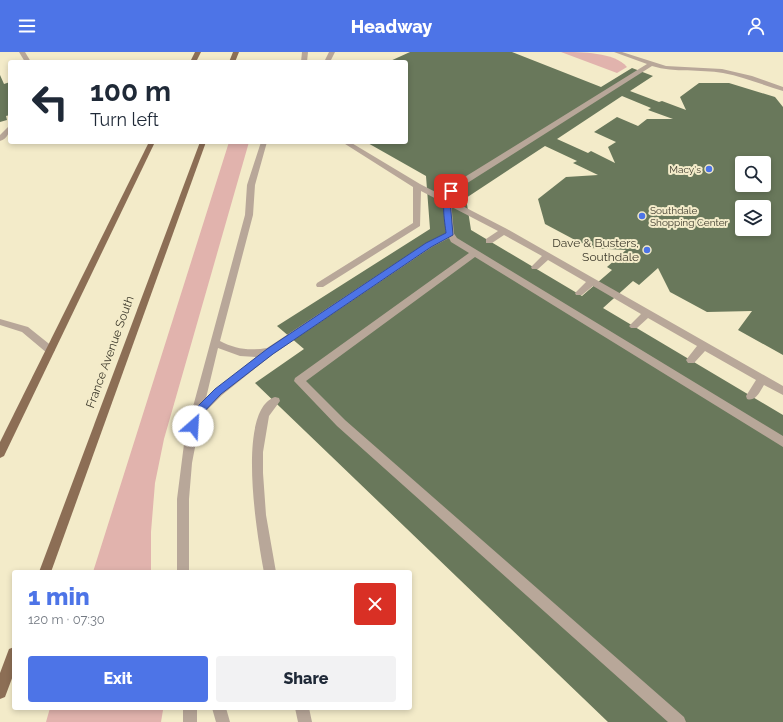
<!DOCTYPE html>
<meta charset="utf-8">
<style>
body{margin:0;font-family:Raleway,sans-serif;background:#f2f2f3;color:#1f2937;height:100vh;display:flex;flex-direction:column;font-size:15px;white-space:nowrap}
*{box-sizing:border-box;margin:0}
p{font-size:13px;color:#747a83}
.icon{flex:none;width:22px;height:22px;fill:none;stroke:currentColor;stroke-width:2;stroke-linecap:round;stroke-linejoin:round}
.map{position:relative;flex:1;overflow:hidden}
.side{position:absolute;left:12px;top:518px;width:400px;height:140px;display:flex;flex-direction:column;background:#fff;border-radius:4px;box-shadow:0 2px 6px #0003}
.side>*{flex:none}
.guide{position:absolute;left:8px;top:8px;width:400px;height:84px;border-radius:4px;box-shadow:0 2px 6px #0003;background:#fff;color:#1f2937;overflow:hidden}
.controls{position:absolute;left:735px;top:104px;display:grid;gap:8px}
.controls a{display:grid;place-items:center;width:36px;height:36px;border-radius:4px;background:#fff;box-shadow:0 2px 6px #0003;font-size:20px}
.pin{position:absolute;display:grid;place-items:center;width:34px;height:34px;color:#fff;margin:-17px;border-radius:8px;box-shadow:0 2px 6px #0006}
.me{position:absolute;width:44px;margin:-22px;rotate:26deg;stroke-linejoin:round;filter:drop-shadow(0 0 3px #0008)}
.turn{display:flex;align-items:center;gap:14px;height:84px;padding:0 16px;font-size:18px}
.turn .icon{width:52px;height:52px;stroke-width:2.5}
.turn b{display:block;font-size:28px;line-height:34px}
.round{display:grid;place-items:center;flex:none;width:42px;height:42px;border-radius:4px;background:#f2f2f3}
.overview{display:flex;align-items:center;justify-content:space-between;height:68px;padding:0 16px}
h1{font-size:24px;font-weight:800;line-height:30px;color:#4d74e7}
.cta{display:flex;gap:8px;margin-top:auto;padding:8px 16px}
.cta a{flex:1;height:46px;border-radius:4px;background:#4d74e7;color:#fff;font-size:16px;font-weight:800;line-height:46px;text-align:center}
.cta a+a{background:#f2f2f3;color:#1f2937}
header{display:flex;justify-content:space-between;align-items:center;height:52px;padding:0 16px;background:#4d74e7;color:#fff;font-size:18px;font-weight:800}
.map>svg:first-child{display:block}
.green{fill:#e1b3ad}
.building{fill:#69785b;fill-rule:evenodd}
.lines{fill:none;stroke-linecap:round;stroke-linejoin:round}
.minor{fill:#b8a799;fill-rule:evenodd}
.major{fill:#8c6e55;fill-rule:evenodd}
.minor-bridge{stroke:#b8a799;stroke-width:8}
.route{fill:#4d74e7;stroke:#324b96}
.poi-dot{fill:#4d74e7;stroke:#f3ebc9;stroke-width:1.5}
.labels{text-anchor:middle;stroke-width:4;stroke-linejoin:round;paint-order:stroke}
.far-poi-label{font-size:10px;fill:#403d2f;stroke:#f3ebc9;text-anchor:end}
.poi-label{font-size:12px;fill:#403d2f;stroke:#f3ebc9;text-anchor:end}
.street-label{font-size:12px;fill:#403d2f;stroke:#f3ebc9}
</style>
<header><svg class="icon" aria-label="menu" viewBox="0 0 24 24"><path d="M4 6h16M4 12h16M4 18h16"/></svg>Headway<svg class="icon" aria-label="person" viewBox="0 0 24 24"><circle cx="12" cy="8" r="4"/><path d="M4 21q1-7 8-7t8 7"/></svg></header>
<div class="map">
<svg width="783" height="670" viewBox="0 0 783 670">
<rect width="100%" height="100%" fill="#f3ebc9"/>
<g class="green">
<path d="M561 0C582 0 614 0 627 15L617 21Z"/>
<path d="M229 90H249L164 387 155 431 151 480V520H93Z"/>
<path d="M50 656H163V658L161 670H46Z"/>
</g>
<g class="building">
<path d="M410 0H512L601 35 632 16 653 24 630 39 659 50 662 49 686 58 680 45 699 31H729L775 45 783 55V303L738 278 752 259 707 260 670 240 658 216 639 233 633 229 603 256 783 363V670H608L255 331 304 297 277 274 430 177 426 124 366 90H406V10H388ZM622 44 651 56 648 58 673 67H647L638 74 617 65 594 80 616 90 608 95 615 111 591 99 588 101 557 87ZM545 94 577 109 573 111 598 123 566 125 538 147 545 172 590 196 626 198 607 215 612 218 582 244 471 178 466 146ZM742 111H764V133H742ZM742 155H764V177H742Z"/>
<path d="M0 23 4 32 10 30V63L6 64 7 68 0 70Z"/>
</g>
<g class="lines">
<g class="minor">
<path d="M19 0H25L31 10H25Z"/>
<path d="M302 0H308L307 10H301Z"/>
<path d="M329 0H335L330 10H324Z"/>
<path d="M614 0H622L666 14 722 17 752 24 783 35V39C763 33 744 25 723 21 700 17 675 21 652 14L461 135 454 141H448V137L455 131 647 12Z"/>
<path d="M10 73C10 80 7 87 0 89V83Z"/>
<path d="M261 90H267L255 133 253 163 220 289C235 297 249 299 267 296L426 191 450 179 453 180 457 186 783 384V395L475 205 306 329 345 368 684 665 686 670H668L337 374 294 329 295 326 469 201 451 190 449 186 432 195 273 302 222 343 201 364 192 411 189 447V520H177V447L184 392 191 362 245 163 247 133ZM218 296 240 304 256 305 206 346Z"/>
<path d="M342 90H350L420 132 507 177 783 334V343L764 333C760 339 756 350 747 347L746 344 756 328 705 299 694 311H688L686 308 697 294 648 266 637 276H631L629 274 641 262 593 234 582 243H576L575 241 586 230 548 208 538 217H532L531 215 542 204 504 183 492 191H486V187L498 179 421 139 420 174 323 235H317L316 233 317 231 413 171V135Z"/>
<path d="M0 267 28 275 53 295 55 298 53 301H47L22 280 0 273Z"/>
<path d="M275 345 279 346 280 349 269 364 263 400V421L266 463 276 520H264C258 489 235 358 275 345Z"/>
<rect x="183" y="656" width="14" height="14"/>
<path d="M212 656H226L230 670H216Z"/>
<path d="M295 656H309L312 670H298Z"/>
</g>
<g class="major">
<path d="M195 0H201L196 10H190Z"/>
<path d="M233 0H239L235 10H229Z"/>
<path d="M149 90H155L4 404 0 406V390Z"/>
<path d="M200 90H206L51 520H39Z"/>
<path d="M14 595V621L5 645 0 647V621L9 597Z"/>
</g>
<path class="minor-bridge" d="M450 182 447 149 451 139"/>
</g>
<path class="route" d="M451 137 454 139 450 148 453 183 431 195 273 302 221 342 200 364 196 377H189L188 374 193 359 215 337 267 297 426 191 446 181C445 170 439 142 451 137Z"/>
<g class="poi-dot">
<circle cx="709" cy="117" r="4"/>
<circle cx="642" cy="164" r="4"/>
<circle cx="647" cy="198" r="4"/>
</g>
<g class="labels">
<g class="far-poi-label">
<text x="701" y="121">Macy's</text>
<text x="650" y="162" text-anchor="start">Southdale<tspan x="650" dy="12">Shopping Center</tspan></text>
</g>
<g class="poi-label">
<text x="639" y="195">Dave &amp; Busters,<tspan x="639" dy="14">Southdale</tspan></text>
</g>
<g class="street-label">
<text transform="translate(110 300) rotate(-70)" y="4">France Avenue South</text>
</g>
</g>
</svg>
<div class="controls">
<a><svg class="icon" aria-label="search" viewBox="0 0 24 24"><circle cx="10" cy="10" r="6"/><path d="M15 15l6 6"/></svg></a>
<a><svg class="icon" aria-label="layers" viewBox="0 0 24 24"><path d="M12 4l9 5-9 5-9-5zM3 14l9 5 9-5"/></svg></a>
</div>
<div class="pin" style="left:451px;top:139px;background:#d93025"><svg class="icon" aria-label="arrive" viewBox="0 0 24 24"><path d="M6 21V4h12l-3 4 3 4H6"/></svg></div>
<svg class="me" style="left:193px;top:374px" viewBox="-20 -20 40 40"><circle r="19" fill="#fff"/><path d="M0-13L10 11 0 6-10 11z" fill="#4d74e7"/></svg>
<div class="guide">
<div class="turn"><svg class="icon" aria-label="left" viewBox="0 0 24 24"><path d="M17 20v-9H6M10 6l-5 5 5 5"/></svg><div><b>100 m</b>Turn left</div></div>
</div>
<section class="side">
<div class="overview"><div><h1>1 min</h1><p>120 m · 07:30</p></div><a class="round" style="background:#d93025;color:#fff"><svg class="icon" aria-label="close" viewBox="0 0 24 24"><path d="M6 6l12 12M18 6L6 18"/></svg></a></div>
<div class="cta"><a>Exit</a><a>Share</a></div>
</section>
</div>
